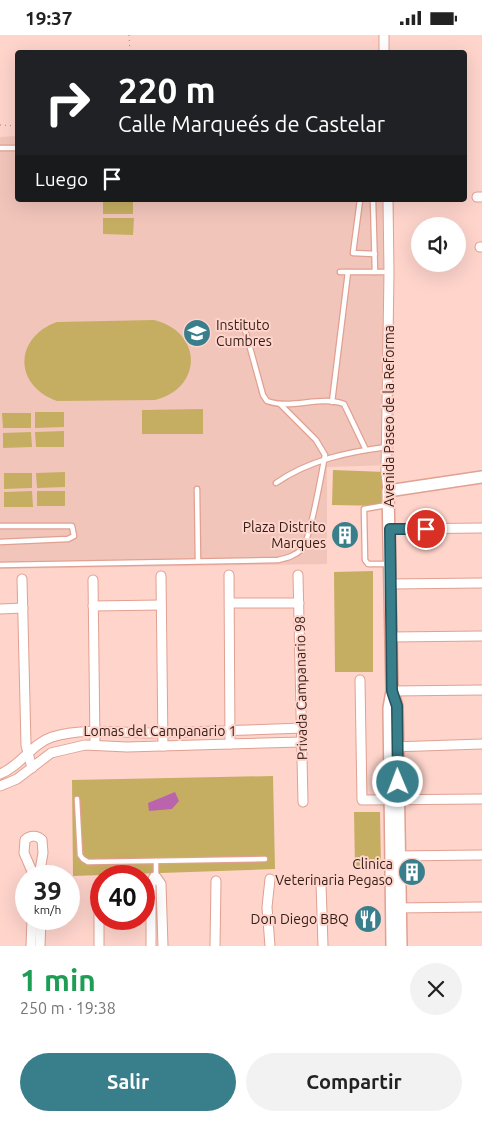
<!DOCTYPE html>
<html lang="es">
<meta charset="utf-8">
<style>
body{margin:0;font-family:Ubuntu,sans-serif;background:#f2f2f2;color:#222;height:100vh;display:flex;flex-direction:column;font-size:19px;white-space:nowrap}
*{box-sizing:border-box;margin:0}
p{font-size:16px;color:#767676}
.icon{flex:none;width:28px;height:28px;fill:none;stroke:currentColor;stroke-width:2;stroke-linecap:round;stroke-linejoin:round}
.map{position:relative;height:911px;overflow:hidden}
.sheet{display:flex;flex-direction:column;background:#fff;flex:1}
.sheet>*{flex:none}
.hud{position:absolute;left:15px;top:15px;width:452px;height:152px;border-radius:5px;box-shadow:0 5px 20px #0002;background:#202124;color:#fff;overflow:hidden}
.fabs{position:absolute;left:411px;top:182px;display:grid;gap:10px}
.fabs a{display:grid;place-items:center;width:55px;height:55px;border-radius:50%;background:#fff;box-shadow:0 5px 20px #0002;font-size:25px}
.speed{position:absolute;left:15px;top:830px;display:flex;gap:10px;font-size:25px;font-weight:700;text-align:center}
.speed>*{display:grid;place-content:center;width:65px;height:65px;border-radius:50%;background:#fff;box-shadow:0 5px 20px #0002;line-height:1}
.speed small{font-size:12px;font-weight:400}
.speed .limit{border:8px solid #d22;background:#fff;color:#111}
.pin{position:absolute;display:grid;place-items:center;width:42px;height:42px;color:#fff;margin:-21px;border:2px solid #fff;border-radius:50%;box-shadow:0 1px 5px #0007}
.me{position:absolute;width:55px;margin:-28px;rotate:359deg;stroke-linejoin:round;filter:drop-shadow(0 0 4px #0008)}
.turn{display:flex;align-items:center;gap:18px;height:105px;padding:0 20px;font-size:22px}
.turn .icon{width:65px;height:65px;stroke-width:2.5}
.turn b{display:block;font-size:35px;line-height:42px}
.then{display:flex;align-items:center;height:48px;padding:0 20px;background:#0003;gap:10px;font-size:19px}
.round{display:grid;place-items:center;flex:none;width:52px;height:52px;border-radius:26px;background:#f2f2f2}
.summary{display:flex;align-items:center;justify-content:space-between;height:85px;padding:0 20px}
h1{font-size:30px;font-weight:700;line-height:38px;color:#1e9e55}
.action{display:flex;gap:10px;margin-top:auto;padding:10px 20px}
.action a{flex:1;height:58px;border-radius:30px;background:#397e8b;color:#fff;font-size:20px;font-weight:700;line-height:58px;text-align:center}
.action a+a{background:#f2f2f2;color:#222}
.status{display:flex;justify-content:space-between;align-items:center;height:35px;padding:0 25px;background:#fff;direction:ltr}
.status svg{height:14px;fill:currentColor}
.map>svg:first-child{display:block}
.built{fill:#f2c5bb}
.green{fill:#c5ae62}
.water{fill:#b964ad}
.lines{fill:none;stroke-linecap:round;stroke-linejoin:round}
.lane-casing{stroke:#e1a091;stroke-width:7}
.street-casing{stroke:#e1a091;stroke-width:11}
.secondary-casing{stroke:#e1a091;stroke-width:14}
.path{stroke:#a6847c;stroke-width:1;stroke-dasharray:1 4;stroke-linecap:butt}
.lane{stroke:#fff;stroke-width:4.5}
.street{stroke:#fff;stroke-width:9}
.secondary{stroke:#fff;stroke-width:11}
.route-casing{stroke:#25525a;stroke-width:12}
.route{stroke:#397e8b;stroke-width:9}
.labels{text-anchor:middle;stroke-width:4;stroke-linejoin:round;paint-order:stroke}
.poi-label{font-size:14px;fill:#341c16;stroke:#fed4cb;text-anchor:end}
.street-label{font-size:14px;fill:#341c16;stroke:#fed4cb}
</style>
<div class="status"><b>19:37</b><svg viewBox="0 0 49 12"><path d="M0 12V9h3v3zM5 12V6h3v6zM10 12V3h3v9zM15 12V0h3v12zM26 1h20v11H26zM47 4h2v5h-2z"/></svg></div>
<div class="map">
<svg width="482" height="911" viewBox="0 0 482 911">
<rect width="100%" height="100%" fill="#fed4cb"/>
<path class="built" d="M17 101 18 165H394V430L327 432V529L0 534V102Z"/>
<g class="green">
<rect x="103" y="165" width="30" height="14"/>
<path d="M103 183H134L133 200 103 199Z"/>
<path d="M154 285C203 297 203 353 155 365L57 366C14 351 13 303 57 287Z"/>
<path d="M203 374V399H142V375Z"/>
<path d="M35 377H64V392L35 393Z"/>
<path d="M2 378H31V393H3Z"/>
<path d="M64 396V412H36L35 397Z"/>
<path d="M31 397 32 412 3 413V398Z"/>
<path d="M333 435 386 437 385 471 332 470Z"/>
<path d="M65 437V452L37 453 36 438Z"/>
<path d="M4 438H32V453L4 454Z"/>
<path d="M32 456 33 472H4V457Z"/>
<rect x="37" y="456" width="28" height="15"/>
<path d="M373 536V637H335L334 537Z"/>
<path d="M273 741 275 834 73 841 72 745Z"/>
<path d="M354 777H380L381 833H355Z"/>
</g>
<path class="water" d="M175 757 179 766 172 774 149 776 148 768Z"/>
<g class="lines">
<g class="lane-casing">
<g id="lane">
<path d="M0 113H18"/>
<path d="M360 165 353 218 375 219"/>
<path d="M373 165 375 237"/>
<path d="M340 237H389"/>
<path d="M244 291 263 360 267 366C292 375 320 360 344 369L366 415"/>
<path d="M332 367 348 237"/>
<path d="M276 448C309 425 348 417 387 412"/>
<path d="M197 454 198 526"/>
<path d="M387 470 364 474 365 525 368 529H390"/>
<path d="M0 491H72L74 501 68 504 0 507"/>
<path d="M0 530 278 525C287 523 295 521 302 514 310 506 322 436 325 420L316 405 280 369"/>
<path d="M77 764 80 820 83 824 88 827 265 824"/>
<path d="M156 826V842"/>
</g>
</g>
<g class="street-casing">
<g id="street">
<path d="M384 0V18"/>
<path d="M477 162H482"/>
<path d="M388 165 389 237 386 437 388 456"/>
<path d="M480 212H482"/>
<path d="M389 494 482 493"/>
<path d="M229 540 230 709"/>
<path d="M298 540 303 767"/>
<path d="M161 541 163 711"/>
<path d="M22 544 26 710 32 733"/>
<path d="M93 545 95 709"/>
<path d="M391 549 482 548"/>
<path d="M230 568H299"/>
<path d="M93 571 161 570"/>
<path d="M0 574 23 573"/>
<path d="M391 602 482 601"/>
<path d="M360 645 362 765 482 764"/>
<path d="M392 656 482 655"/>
<path d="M392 712 482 709"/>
<path d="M0 739C21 731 31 709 52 702 85 692 117 698 150 698 201 697 251 695 302 693"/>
<path d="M0 751 17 744 51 718 85 710 127 712 302 707"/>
<path d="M393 821 482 820"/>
<path d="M34 841 24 818 25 805C30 800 37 800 42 805L43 818 39 841"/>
<path d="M321 848 323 911"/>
<path d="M99 854V911"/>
<path d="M394 873 482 872"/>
<path d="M31 911 32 884"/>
<path d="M40 911 41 884"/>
<path d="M151 911V849L154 842H156L161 849 163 911"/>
<path d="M215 911 216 846"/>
<path d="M270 911 267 872 270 844"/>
</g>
</g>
<g class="secondary-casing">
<g id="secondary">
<path d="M393 658 397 671 401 911"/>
<path d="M392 911 389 673 392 656 388 456 482 442"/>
</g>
</g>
<g class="path">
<path d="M129 0 130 18"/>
<path d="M0 90 18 91"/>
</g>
<use href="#lane" class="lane"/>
<use href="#street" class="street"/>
<use href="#secondary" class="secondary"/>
</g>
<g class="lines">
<g class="route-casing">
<path id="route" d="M398 747 397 671 392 656 390 494H426"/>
</g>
<use href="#route" class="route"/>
</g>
<defs>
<g id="school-disc" transform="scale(1.4375)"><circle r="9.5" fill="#397e8b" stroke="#fed4cb"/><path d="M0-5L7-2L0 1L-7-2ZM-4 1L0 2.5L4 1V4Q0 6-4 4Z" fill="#fff"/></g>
<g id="building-disc" transform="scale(1.4375)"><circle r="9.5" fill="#397e8b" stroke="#fed4cb"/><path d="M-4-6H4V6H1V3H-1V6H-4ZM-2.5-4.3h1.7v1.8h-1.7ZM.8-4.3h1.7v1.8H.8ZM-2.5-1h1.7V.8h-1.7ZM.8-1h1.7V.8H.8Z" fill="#fff"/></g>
<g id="restaurant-disc" transform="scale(1.4375)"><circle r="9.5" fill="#397e8b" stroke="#fed4cb"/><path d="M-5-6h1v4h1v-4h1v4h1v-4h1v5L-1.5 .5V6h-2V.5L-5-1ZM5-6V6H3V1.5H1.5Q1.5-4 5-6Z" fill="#fff"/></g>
</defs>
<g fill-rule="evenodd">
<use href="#school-disc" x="197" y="298"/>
<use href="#building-disc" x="345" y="500"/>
<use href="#building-disc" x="412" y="837"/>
<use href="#restaurant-disc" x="368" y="884"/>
</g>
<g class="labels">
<g class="poi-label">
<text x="216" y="295" text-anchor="start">Instituto<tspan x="216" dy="16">Cumbres</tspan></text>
<text x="326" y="497">Plaza Distrito<tspan x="326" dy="16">Marques</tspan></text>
<text x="393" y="834">Clinica<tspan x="393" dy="16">Veterinaria Pegaso</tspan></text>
<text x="349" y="889">Don Diego BBQ</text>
</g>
<g class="street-label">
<text transform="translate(389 381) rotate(-90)" y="5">Avenida Paseo de la Reforma</text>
<text transform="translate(301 653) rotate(-91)" y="5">Privada Campanario 98</text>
<text x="160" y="701">Lomas del Campanario 1</text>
</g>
</g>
</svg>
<div class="fabs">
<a><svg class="icon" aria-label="sound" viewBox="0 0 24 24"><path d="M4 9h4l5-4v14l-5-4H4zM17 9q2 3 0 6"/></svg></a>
</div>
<div class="speed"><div>39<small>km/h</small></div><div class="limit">40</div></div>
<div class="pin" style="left:426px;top:494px;background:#d93025"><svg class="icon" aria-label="arrive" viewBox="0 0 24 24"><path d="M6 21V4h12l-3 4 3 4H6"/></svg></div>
<svg class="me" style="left:398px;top:747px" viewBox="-20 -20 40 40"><circle r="17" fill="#397e8b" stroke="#fff" stroke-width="3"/><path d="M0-11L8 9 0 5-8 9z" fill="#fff"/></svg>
<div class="hud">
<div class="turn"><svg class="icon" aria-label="right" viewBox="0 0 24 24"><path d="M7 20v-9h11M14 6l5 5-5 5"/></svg><div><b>220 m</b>Calle Marqueés de Castelar</div></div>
<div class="then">Luego<svg class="icon" aria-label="arrive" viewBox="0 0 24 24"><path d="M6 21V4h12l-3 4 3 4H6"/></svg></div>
</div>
</div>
<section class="sheet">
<div class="summary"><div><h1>1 min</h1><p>250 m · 19:38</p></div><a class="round"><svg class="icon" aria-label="close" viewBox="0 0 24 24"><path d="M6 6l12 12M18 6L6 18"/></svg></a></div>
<div class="action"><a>Salir</a><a>Compartir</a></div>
</section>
